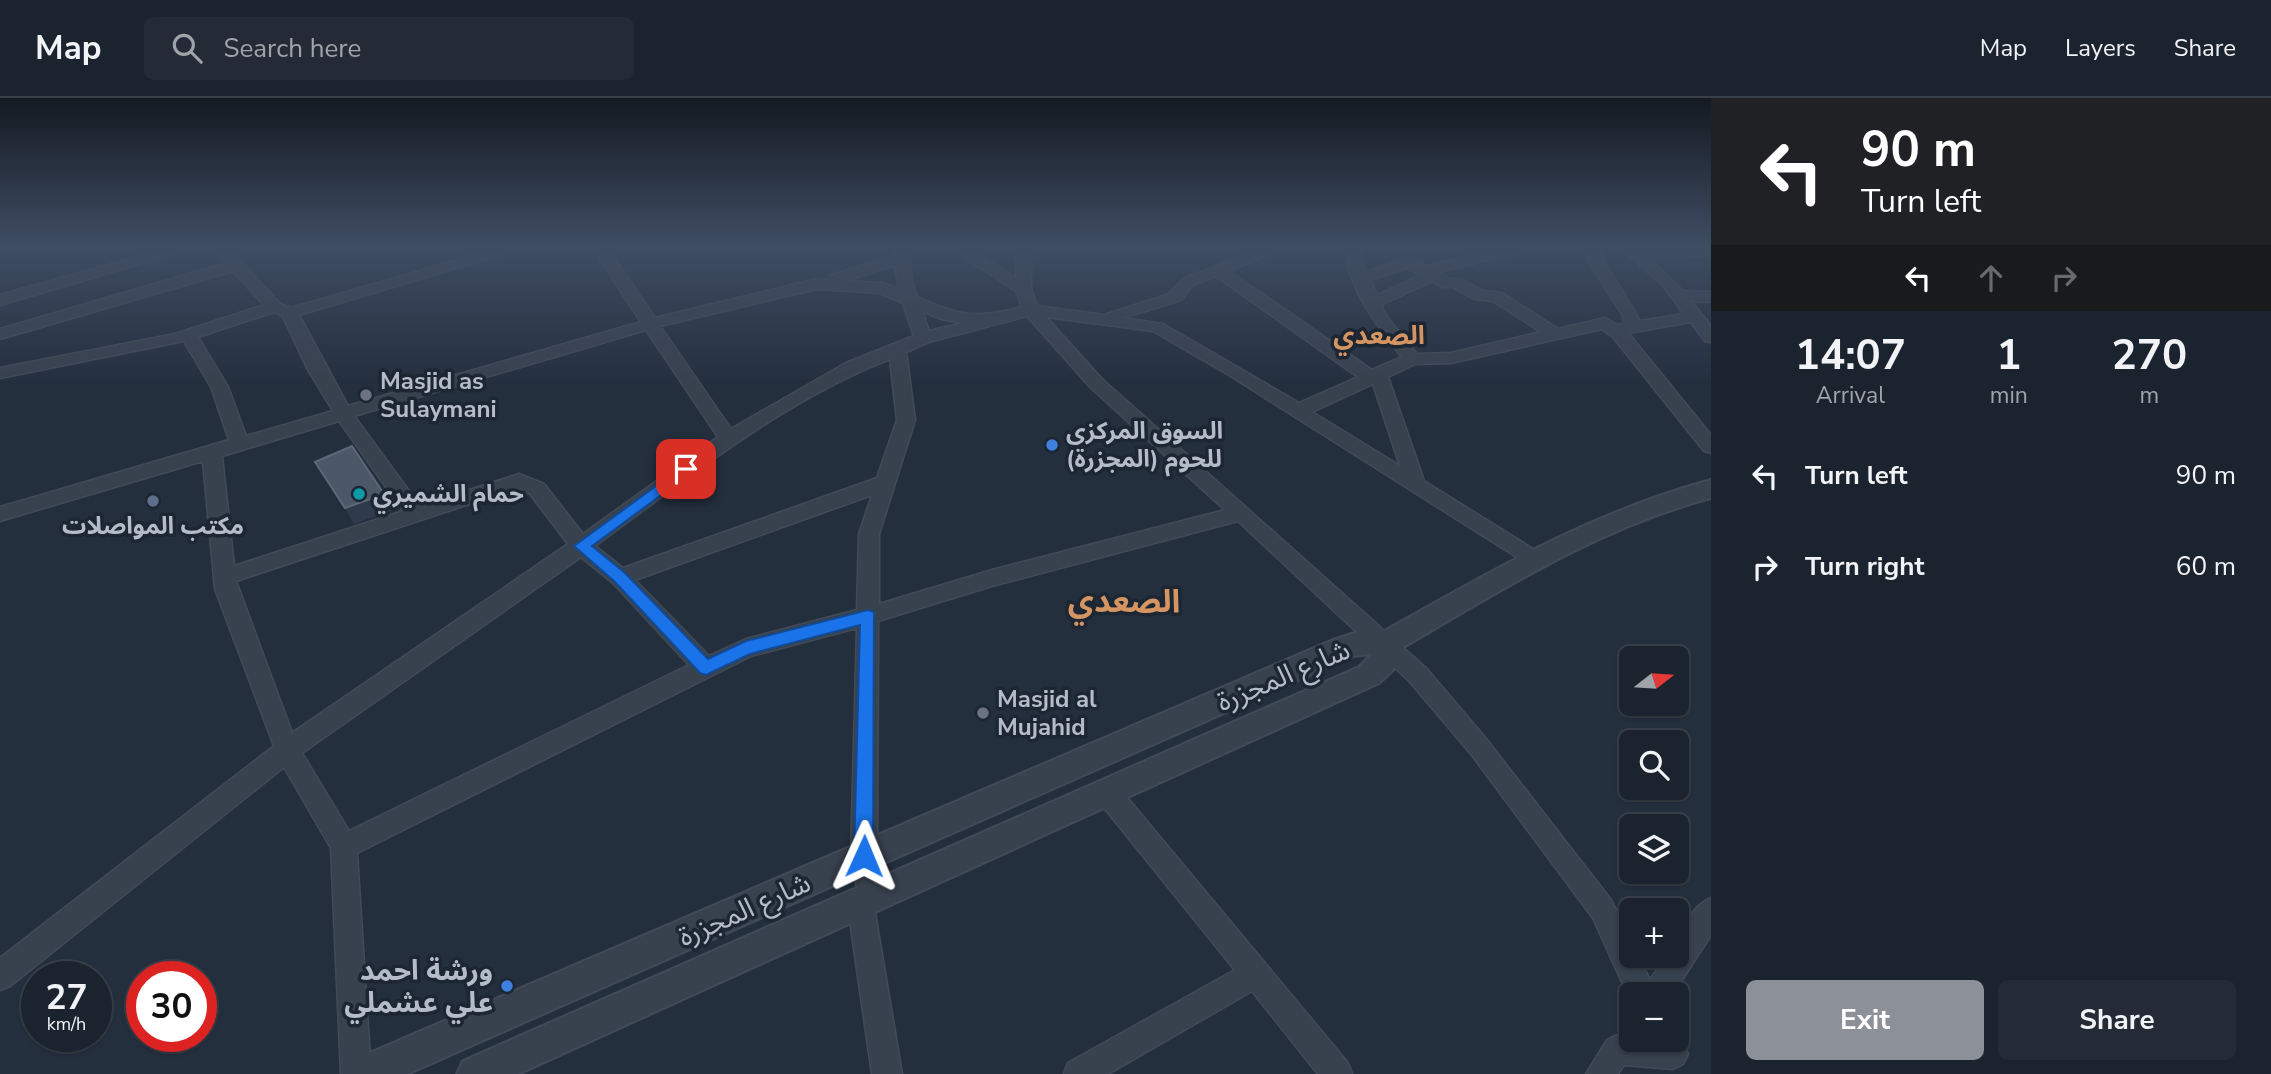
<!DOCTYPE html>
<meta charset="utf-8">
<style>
body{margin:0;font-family:"Nunito Sans","Noto Sans Arabic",sans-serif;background:#242b36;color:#f1f3f6;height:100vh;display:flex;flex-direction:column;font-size:26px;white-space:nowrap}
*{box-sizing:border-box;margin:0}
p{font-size:23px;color:#a0a4aa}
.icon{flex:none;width:38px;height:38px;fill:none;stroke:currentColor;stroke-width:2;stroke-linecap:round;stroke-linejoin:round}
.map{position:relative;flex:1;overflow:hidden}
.sheet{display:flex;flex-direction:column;background:#1b232e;width:560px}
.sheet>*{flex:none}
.guide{background:#202124;color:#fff;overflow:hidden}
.needle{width:46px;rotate:73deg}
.controls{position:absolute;left:1619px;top:548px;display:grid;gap:14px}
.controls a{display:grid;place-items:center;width:70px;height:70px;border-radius:10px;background:#1b232e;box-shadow:0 2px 5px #0004,0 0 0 2px #39404a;font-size:35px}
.speed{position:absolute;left:21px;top:863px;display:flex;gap:14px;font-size:35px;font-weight:700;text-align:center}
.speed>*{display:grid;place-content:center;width:91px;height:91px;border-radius:50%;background:#1b232e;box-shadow:0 2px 5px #0004,0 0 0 2px #39404a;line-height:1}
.speed small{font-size:18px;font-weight:400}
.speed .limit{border:10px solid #d22;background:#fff;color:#111}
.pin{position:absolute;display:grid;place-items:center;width:60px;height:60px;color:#fff;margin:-30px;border-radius:14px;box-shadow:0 4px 10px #0006}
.me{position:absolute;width:77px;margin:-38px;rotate:1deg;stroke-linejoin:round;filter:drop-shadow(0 0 5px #0008)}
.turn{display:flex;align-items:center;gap:24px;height:147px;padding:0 35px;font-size:32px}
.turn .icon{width:91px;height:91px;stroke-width:2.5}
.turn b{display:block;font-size:49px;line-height:60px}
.lanes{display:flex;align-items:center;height:66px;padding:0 35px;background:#0003;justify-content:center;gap:35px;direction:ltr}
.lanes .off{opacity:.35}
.eta{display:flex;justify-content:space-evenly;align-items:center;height:119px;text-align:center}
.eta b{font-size:42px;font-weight:700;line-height:49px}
.action{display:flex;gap:14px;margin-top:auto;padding:14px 35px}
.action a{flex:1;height:80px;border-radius:10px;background:#8c9099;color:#fff;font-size:28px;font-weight:700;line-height:80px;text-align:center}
.action a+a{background:#242b36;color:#f1f3f6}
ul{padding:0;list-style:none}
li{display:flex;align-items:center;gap:21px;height:91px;padding:0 35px}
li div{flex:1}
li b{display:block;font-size:26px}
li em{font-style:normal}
header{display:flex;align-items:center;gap:42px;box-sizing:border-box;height:98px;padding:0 35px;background:#1b232e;border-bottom:2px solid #39404a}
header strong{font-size:33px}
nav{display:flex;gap:38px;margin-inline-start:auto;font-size:24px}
.search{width:490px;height:63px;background:#242b36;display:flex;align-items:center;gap:18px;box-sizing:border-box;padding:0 24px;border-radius:10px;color:#a0a4aa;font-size:26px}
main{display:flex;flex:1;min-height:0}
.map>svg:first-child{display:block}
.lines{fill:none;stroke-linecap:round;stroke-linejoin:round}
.minor-casing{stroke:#414a57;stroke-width:3}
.tertiary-casing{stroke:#414a57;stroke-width:4}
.minor{fill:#38414e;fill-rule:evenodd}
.tertiary{fill:#38414e;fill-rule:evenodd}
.shaded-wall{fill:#2f3b4b}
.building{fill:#4b5868;stroke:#5c6777;stroke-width:2}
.route{fill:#1a73e8;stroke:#114b97;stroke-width:2}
.worship-dot{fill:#6b7280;stroke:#1d2633;stroke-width:2.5}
.shop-dot{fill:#3f7fe0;stroke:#1d2633;stroke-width:2.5}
.culture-dot{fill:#0f9aa8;stroke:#1d2633;stroke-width:2.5}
.service-dot{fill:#5c6f8a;stroke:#1d2633;stroke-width:2.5}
.labels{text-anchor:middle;stroke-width:7;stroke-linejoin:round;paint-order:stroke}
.poi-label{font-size:24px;font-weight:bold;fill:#b4bcc9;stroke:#1d2633;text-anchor:start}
.far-district-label{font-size:26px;font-weight:bold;fill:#d59563;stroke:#1d2633}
.near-street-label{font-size:28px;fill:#b4bcc9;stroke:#1d2633}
.near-poi-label{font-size:28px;font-weight:bold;fill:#b4bcc9;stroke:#1d2633;text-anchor:end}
.district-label{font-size:32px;font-weight:bold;fill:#d59563;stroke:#1d2633}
</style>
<header>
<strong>Map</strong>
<div class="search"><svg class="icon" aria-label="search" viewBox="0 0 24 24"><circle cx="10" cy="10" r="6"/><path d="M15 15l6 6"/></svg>Search here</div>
<nav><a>Map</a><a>Layers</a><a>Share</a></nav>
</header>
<main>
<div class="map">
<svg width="1711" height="976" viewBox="0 0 1711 976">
<rect width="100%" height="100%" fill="#242f3e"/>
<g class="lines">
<g class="minor-casing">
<g id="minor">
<path d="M176 148H201L0 207V197Z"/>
<path d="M212 148H227L280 206 291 210 506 148H531L299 217 348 308 641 224 591 148H606L655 220 817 181 827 182 829 178 894 158V148H908L912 184 917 199C960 218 977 221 1022 209L1016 193 947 148H1003L978 156 1016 180 1017 148H1031V191L1037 208 1104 217 1169 196 1183 181 1263 150 1270 154 1268 157 1229 173 1372 272 1402 259C1380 232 1343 185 1347 148H1361V161L1366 174 1408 159 1427 168 1517 148H1546L1439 174 1450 181H1460L1483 193 1502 195 1558 231 1605 220 1618 227 1624 226 1623 218 1589 164 1585 148H1600L1605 164 1640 223 1684 216 1662 186 1618 148H1635L1638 151 1711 150V158L1649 160 1683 193 1711 194V204L1691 203 1711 228V244L1705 243 1691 224 1628 235 1711 337V355L1704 353 1613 239 1602 231 1451 265 1415 266 1388 279 1424 383 1541 456 1544 462 1541 468 1534 470 1229 277 1153 233 1046 219 1102 281 1426 570 1487 642 1611 802 1631 842V858H1638L1650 882 1666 858H1676C1676 837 1691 808 1711 800V837L1673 896H1631V904L1593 820 1471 656 1410 584 1238 423 992 488 878 523 877 758 885 797 881 806 874 809 902 976H872L847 802 851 793 857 790 851 758 857 530 751 558 357 755 371 976H341L331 750 284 669 10 888 0 892V860L274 648 215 491 203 363 0 423V409L229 342 211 289 184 243 0 280V270L175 236 264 207 233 173 0 241V231L226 165ZM895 167 899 191 883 185 844 183ZM1408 170 1420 177 1377 197 1370 182ZM1216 178 1358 279 1299 305 1163 226 1123 220 1181 202 1193 187ZM1432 183 1442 189H1453L1474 201 1493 203 1541 234 1451 255 1417 256 1387 219 1381 207ZM817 191 880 195 903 205 914 238 846 265 731 331 660 228ZM922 213 941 221 963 225 929 233ZM274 214 283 218 307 270 333 313 246 338 228 289 198 239ZM1027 218 1090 289 1225 412 992 472 879 506V436L915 322 906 254 929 244ZM646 232 718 339 583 436 544 386 519 376 420 408 354 318ZM890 261 897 322 877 380 623 470 595 448C687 381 783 302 890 261ZM1373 286 1400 368 1312 314ZM339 323 403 413 234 468 222 358ZM518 390 530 396 568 446 292 635 236 483ZM872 397 859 436 857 512 746 541 709 558 635 482ZM581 459 613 485 689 567 349 733 302 655Z"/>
<path d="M1106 682 1115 685 1348 965 1352 976H1318L1252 893 1108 976H1064L1068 965 1235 872 1097 701 1094 693 1097 685Z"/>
<path d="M1617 937 1631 938V942H1674L1683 946 1688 956 1683 966 1673 971 1624 967 1618 976H1586L1607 942Z"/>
</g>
</g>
<g class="tertiary-casing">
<path id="tertiary" d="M1711 382V400C1598 430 1501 492 1400 551L1396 569 1379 585 518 976H457L463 963 1359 569 1372 556 1353 558 407 976H345L351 963 1333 542 1358 534H1383C1489 474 1592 414 1711 382Z"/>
</g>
<use href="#minor" class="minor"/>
<use href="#tertiary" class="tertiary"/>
</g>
<path class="shaded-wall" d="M384 396 393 412 354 426 345 410Z"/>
<path class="building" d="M352 348 384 396 345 410 315 364Z"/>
<linearGradient id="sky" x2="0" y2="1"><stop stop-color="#141a22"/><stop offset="0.52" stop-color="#3f4d63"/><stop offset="1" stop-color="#3f4d63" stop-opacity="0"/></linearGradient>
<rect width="1711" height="285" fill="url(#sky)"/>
<path class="route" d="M686 366 691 368V375L592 448 625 475 708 561 746 543 868 512 874 514 873 758 871 765 864 768 857 765 854 758 860 527 750 556 706 577 700 575 614 483 574 448Z"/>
<g class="worship-dot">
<circle cx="366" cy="297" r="7"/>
<circle cx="983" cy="615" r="7"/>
</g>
<g class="shop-dot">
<circle cx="1052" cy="347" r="7"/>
<circle cx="507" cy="888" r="7"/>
</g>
<circle class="culture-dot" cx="359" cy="396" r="7"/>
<circle class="service-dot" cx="153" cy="403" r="7"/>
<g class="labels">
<g class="poi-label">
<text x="380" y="291">Masjid as<tspan x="380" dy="28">Sulaymani</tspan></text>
<text x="1066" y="341">السوق المركزي<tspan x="1066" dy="28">للحوم (المجزرة)</tspan></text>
<text x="373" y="404">حمام الشميري</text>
<text x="153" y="436" text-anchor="middle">مكتب المواصلات</text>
<text x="997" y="609">Masjid al<tspan x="997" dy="28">Mujahid</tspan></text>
</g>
<g class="far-district-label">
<text x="1379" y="246">الصعدي</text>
</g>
<g class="near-street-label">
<text transform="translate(1283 577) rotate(-23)" y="10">شارع المجزرة</text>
<text transform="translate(744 811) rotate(-24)" y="10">شارع المجزرة</text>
</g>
<g class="near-poi-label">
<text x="493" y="882">ورشة احمد<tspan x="493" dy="32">علي عشملي</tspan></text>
</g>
<g class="district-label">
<text x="1124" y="514">الصعدي</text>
</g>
</g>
</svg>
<div class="controls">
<a><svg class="needle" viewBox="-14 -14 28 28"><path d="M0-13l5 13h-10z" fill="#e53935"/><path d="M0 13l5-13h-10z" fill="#a0a4aa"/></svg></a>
<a><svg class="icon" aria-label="search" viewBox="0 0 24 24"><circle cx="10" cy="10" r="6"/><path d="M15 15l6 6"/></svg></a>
<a><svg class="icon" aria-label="layers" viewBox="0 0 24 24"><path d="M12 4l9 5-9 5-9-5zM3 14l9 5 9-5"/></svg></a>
<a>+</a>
<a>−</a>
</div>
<div class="speed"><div>27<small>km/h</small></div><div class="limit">30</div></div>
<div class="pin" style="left:686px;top:371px;background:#d93025"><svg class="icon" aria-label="arrive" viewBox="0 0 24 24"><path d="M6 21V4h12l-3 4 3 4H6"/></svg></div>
<svg class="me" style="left:864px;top:758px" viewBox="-20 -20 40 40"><path d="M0-17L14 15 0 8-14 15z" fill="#1a73e8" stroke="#fff" stroke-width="4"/></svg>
</div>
<section class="sheet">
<div class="guide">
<div class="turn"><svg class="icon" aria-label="left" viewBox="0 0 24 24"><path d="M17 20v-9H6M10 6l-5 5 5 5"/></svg><div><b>90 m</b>Turn left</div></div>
<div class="lanes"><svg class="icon" aria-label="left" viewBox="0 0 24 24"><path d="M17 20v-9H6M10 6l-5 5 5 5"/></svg><svg class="icon off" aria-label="ahead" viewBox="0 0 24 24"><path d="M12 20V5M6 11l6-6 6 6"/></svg><svg class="icon off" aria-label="right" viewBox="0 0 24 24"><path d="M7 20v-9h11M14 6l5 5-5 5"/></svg></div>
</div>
<div class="eta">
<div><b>14:07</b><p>Arrival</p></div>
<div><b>1</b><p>min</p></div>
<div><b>270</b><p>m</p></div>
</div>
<ul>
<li><svg class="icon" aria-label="left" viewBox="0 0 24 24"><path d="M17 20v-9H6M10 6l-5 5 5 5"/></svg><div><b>Turn left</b></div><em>90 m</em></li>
<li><svg class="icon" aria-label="right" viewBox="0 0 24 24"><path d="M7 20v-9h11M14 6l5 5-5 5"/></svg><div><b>Turn right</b></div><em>60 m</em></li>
</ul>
<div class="action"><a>Exit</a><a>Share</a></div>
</section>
</main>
